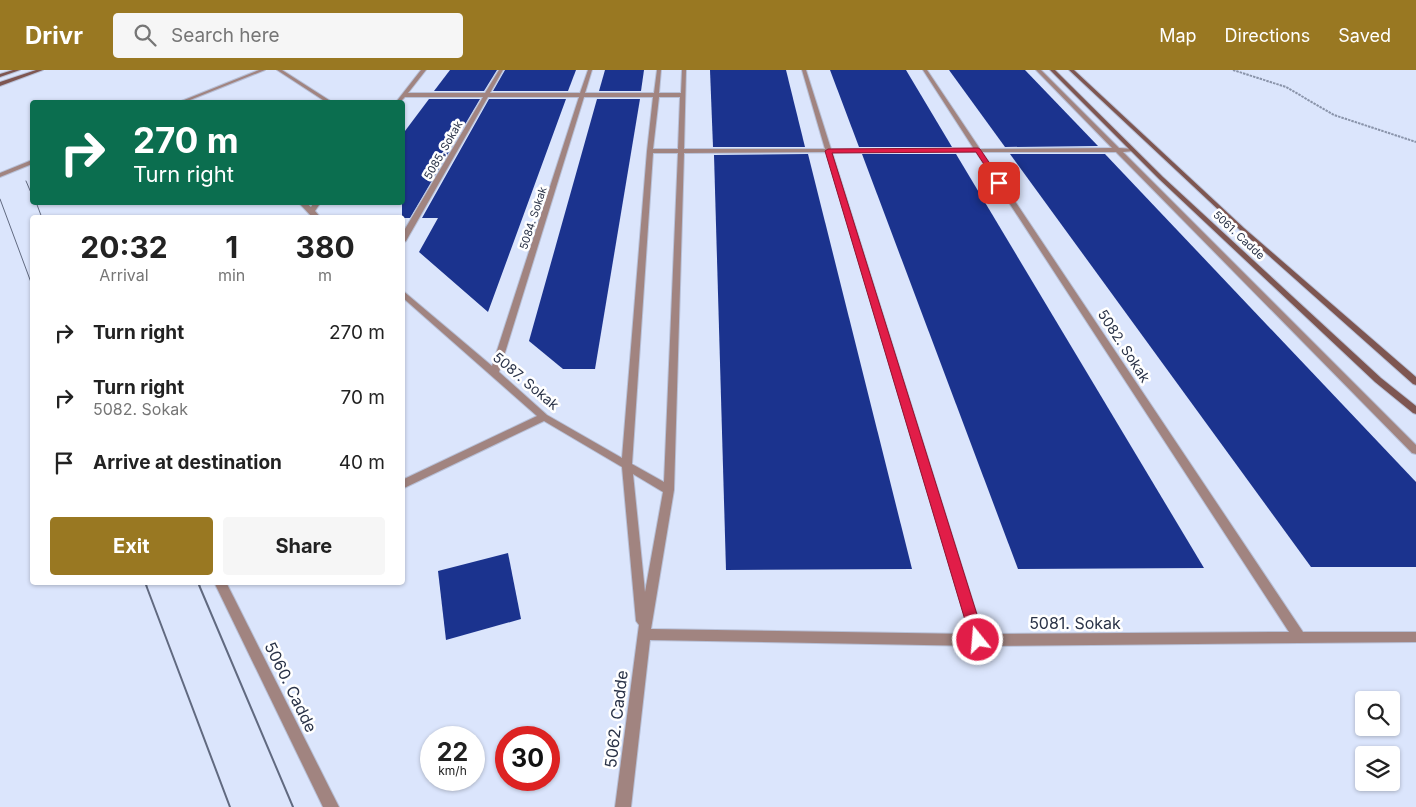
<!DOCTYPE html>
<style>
body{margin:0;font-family:Inter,sans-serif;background:#f6f6f6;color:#222;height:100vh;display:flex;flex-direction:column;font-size:19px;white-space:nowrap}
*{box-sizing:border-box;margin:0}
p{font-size:16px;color:#767676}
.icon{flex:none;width:28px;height:28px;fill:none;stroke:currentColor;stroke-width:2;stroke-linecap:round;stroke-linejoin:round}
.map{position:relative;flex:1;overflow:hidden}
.side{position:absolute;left:30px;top:145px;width:375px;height:370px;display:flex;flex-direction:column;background:#fff;border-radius:5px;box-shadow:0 1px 4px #0004}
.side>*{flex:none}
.guide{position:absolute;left:30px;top:30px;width:375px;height:105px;border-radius:5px;box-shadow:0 1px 4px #0004;background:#0b6e4f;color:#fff;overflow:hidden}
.buttons{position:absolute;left:1355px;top:621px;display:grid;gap:10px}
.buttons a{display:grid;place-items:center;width:45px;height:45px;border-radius:5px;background:#fff;box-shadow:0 1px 4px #0004;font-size:25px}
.speed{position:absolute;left:420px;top:656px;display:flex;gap:10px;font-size:25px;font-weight:700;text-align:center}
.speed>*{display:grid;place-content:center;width:65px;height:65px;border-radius:50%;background:#fff;box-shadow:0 1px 4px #0004;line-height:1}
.speed small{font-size:12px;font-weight:400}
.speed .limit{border:8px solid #d22;background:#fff;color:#111}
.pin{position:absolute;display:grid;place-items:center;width:42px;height:42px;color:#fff;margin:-21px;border-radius:10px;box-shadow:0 2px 8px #0006}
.me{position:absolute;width:55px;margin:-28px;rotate:343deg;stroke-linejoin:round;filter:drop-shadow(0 0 4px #0008)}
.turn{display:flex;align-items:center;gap:18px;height:105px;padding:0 20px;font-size:22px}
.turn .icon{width:65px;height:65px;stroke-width:2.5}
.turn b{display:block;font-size:35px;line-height:42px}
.eta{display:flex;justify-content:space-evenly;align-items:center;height:85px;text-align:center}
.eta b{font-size:30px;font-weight:700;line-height:35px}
.cta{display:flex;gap:10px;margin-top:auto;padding:10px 20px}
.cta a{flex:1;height:58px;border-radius:5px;background:#997822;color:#fff;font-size:20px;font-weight:700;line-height:58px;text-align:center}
.cta a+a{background:#f6f6f6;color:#222}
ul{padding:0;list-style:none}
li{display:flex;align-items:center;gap:15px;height:65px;padding:0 20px}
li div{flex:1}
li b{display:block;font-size:19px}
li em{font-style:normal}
header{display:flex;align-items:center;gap:30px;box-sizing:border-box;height:70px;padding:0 25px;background:#997822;color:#fff}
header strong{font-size:24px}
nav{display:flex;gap:28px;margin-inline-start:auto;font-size:18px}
.search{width:350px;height:45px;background:#f6f6f6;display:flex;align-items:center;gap:12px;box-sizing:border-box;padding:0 18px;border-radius:5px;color:#767676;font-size:19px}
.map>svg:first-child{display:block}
.building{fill:#1b338e}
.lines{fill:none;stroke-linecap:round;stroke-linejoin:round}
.street-casing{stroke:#b8c1d8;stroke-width:2}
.secondary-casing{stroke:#b8c1d8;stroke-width:2}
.path{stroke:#8a94aa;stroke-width:2;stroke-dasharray:2.5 1;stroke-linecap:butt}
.street{fill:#a18480;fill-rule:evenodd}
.secondary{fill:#7e5651;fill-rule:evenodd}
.tram-far1{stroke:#616a80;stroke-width:1}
.tram{stroke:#616a80;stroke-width:2}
.route{fill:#e11d48;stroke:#92132f}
.labels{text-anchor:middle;stroke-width:5;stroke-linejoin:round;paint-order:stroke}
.far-street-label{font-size:11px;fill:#2a3348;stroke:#fff}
.street-label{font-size:14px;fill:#2a3348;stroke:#fff}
.near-street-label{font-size:16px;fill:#2a3348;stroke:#fff}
</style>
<header>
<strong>Drivr</strong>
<div class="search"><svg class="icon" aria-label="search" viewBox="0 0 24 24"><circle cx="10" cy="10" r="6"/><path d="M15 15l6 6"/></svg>Search here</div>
<nav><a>Map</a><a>Directions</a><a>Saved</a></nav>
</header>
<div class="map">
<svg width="1416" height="737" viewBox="0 0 1416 737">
<rect width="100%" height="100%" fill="#dbe5fc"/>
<g class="building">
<path d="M450 0H497L484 21H434Z"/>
<path d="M505 0H576L568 21H493Z"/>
<path d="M605 0H644L641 21H599Z"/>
<path d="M710 0H786L805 77H713Z"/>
<path d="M830 0H906L952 77H859Z"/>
<path d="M949 0H1025L1098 76 1005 77Z"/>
<path d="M429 29H480L410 148H402V65Z"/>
<path d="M489 29H566L488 242 419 182 438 148H422Z"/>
<path d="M597 29H640L595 299H563L529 271Z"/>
<path d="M808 84 912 499 726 500 714 85Z"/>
<path d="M862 84H956L1204 498 1018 499Z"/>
<path d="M1010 84H1105L1416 412V497H1311Z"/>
<path d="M508 483 521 549 446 570 438 501Z"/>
</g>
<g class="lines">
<g class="street-casing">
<g id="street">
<path d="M259 0H265L185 32H179Z"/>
<path d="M277 0H282L332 32H326Z"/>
<path d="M421 0H426L408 23H485L499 0H503L490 23H580L588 0H592L585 23H654L657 0H661L659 23H681L682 0H686L684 79H825L802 0H806L831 79H974L923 0H927L980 79 1112 78 1036 0H1041L1119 78 1134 79V81L1123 82 1416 375V384L1412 383 1116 82H982L1303 562H1416V572L978 576 650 570 631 737H615L639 555 636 551 622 397 544 351 402 419V410L537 346 402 227V220L492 296 579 27H488L406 171 402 173V164L483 27H405L400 32H396ZM584 27H653L647 81 622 388 547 345 499 302ZM659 27H680L678 79H653ZM826 82 970 564 651 559 674 420 684 83ZM832 82H976L1289 562 983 564ZM653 83H678L664 412 632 394ZM633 404 663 422 645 522Z"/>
<path d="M32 90V94L0 107V103Z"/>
<path d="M298 132H305L311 137 314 132H321L315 141 321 148H313Z"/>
<path d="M214 512H226L339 737H323Z"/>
</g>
</g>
<g class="secondary-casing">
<g id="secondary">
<path d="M13 0H20L0 7V4Z"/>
<path d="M36 0H43L0 16V12Z"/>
<path d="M1050 0H1055L1163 107 1381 308 1416 336V344L1413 343 1375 312 1159 109Z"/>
<path d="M1069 0H1074L1244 158 1416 307V315L1413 314 1240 160Z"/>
</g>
</g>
<path class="path" d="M1233 0 1286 17 1334 45 1416 72"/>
<use href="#street" class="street"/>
<use href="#secondary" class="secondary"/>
<g class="tram-far1">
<path d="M26 111 32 125"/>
<path d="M0 129 32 215"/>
<path d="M36 132 42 148"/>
<path d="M145 512 147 516"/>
<path d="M198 512 200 516"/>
</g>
<g class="tram">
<path d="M146 515 230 737"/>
<path d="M199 515 293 737"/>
</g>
</g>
<path class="route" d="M978 78 980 79 1003 113 1002 114H997L976 82 832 83 985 570 983 574 978 576 973 574 971 570 825 81 828 79Z"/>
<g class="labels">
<g class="far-street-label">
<text transform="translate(443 80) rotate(-60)" y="4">5085. Sokak</text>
<text transform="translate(533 148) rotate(-72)" y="4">5084. Sokak</text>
<text transform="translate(1239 165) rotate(43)" y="4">5061. Cadde</text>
</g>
<g class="street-label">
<text transform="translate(1124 276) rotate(57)" y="5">5082. Sokak</text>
<text transform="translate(526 311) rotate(40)" y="5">5087. Sokak</text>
</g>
<g class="near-street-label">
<text x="1075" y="559">5081. Sokak</text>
<text transform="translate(291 617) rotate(64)" y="6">5060. Cadde</text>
<text transform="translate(616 649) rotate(-83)" y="6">5062. Cadde</text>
</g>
</g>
</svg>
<div class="buttons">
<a><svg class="icon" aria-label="search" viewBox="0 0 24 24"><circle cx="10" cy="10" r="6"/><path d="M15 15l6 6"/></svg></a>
<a><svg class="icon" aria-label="layers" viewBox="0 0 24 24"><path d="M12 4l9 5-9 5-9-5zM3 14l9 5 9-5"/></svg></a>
</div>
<div class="speed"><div>22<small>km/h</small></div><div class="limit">30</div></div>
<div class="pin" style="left:999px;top:113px;background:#d93025"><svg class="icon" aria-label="arrive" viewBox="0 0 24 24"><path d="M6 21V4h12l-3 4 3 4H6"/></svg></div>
<svg class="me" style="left:978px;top:570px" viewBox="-20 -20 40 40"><circle r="17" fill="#e11d48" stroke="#fff" stroke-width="3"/><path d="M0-11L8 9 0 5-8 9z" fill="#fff"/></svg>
<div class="guide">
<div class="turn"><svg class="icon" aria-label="right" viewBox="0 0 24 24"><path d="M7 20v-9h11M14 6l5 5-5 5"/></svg><div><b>270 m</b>Turn right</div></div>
</div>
<section class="side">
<div class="eta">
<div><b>20:32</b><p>Arrival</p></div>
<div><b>1</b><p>min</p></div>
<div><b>380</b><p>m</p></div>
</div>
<ul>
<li><svg class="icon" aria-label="right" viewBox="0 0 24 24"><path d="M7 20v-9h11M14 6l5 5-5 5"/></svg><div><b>Turn right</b></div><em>270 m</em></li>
<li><svg class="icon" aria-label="right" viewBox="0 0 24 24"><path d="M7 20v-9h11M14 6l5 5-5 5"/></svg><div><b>Turn right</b><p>5082. Sokak</p></div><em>70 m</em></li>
<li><svg class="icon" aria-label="arrive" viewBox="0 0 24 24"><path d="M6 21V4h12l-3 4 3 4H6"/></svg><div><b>Arrive at destination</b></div><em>40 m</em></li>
</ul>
<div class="cta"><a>Exit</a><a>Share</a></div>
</section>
</div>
